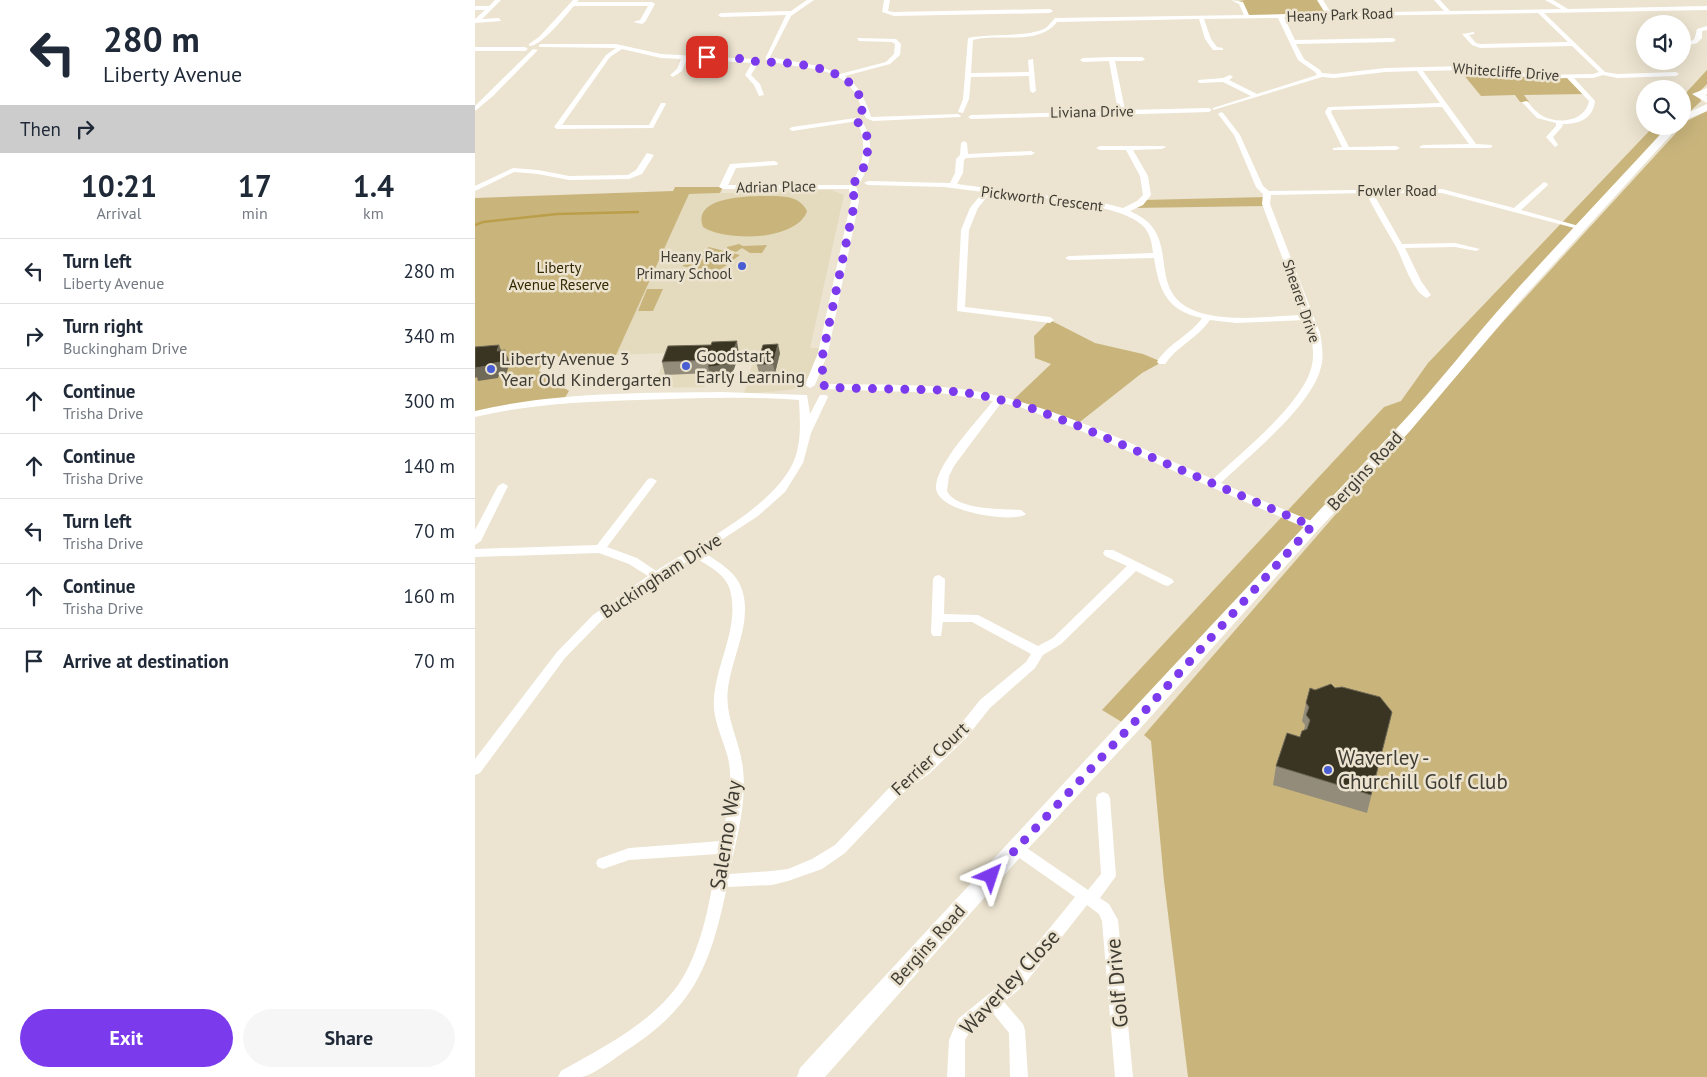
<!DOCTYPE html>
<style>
body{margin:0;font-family:"PT Sans",sans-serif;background:#f6f6f7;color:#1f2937;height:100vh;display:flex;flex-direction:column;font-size:19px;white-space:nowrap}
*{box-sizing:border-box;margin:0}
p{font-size:16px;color:#747a83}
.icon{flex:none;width:28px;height:28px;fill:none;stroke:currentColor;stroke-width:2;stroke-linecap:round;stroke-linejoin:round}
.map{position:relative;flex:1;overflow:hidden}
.panel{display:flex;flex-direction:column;background:#fff;width:475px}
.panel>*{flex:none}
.guide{background:#fff;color:#1f2937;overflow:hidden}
.controls{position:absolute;left:1161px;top:15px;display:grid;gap:10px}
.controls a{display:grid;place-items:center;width:55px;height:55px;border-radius:50%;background:#fff;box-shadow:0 5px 20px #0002;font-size:25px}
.pin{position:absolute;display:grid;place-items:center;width:42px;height:42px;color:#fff;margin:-21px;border-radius:10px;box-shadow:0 2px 8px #0006}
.me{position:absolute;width:55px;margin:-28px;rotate:42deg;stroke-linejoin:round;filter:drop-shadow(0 0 4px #0008)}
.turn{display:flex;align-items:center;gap:18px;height:105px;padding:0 20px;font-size:22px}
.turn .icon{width:65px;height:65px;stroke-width:2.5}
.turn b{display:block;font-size:35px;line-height:42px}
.then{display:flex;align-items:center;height:48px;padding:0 20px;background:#0003;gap:10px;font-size:19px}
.eta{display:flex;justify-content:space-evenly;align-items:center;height:85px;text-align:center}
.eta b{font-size:30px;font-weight:600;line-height:35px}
.action{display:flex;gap:10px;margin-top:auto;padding:10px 20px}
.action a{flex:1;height:58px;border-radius:30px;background:#7c3aed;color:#fff;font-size:20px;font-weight:600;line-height:58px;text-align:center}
.action a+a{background:#f6f6f7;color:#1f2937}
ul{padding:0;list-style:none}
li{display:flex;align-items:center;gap:15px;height:65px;padding:0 20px;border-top:1px solid #e0e1e3}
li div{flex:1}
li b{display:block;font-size:19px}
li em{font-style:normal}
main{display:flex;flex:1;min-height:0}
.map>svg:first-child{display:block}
.built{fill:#e4dabe}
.green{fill:#c9b57c}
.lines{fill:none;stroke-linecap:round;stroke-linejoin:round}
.stream{stroke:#bb9e49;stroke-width:2.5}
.street{fill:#fff;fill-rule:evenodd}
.secondary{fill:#fff;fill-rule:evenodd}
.wall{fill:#938c7a}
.shaded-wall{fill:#6f6957}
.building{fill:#3a3423;stroke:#6f6957}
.route{stroke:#7c3aed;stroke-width:9;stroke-dasharray:0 16.2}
.poi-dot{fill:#485ed2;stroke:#ece4d0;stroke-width:2}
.labels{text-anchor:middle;stroke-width:5;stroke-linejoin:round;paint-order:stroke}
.far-street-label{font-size:15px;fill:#3f3c34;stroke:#ece4d0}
.far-poi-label{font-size:15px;fill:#3f3c34;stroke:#ece4d0;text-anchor:end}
.far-park-label{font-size:15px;fill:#342902;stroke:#ece4d0}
.poi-label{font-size:18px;fill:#3f3c34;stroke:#ece4d0;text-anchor:start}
.street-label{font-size:18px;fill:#3f3c34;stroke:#ece4d0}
.near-poi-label{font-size:21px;fill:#3f3c34;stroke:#ece4d0;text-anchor:start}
.near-street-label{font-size:21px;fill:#3f3c34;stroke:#ece4d0}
</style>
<main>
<section class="panel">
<div class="guide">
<div class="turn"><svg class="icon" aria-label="left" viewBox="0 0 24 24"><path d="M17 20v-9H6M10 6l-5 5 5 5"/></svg><div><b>280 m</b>Liberty Avenue</div></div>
<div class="then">Then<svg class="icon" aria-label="right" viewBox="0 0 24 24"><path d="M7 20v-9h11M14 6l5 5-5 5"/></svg></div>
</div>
<div class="eta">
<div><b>10:21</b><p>Arrival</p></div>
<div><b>17</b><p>min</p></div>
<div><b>1.4</b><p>km</p></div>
</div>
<ul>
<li><svg class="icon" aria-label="left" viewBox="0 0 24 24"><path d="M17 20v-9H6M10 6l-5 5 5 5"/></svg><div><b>Turn left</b><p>Liberty Avenue</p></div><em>280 m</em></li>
<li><svg class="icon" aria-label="right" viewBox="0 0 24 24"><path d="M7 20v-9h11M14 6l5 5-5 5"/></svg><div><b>Turn right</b><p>Buckingham Drive</p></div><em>340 m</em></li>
<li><svg class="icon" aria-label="ahead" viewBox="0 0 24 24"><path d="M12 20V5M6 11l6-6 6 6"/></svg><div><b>Continue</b><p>Trisha Drive</p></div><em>300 m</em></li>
<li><svg class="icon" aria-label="ahead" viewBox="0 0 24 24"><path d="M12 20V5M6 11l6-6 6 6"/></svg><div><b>Continue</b><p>Trisha Drive</p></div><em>140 m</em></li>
<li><svg class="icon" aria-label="left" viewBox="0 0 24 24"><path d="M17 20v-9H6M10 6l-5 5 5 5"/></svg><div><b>Turn left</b><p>Trisha Drive</p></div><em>70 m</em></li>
<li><svg class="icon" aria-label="ahead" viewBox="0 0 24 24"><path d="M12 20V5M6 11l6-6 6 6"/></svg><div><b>Continue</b><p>Trisha Drive</p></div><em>160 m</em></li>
<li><svg class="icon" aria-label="arrive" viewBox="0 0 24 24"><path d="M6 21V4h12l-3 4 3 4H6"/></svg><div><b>Arrive at destination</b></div><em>70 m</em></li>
</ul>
<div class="action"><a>Exit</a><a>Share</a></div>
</section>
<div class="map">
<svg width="1232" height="1077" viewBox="0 0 1232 1077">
<rect width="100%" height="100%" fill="#ece4d0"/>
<path class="built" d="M356 190 369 195 335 348H349L335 385 314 390 269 394 281 350 241 352 230 387 179 388 191 353 141 355 214 194Z"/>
<g class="green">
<path d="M770 0H845L854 15 772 16 764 1Z"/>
<path d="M983 68 1033 73 1093 76 1110 94 1049 95 1054 102H1045L1040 95 1006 96Z"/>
<path d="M1232 70V84L1223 93 1226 101 1208 118V96Z"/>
<path d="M1232 111V1077H713L689 881 676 741 669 735 1026 324 1212 121Z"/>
<path d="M1179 126H1199L655 727 627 710 909 407 926 401 953 363Z"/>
<path d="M200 187H248L245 193 214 194 141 355 70 357 64 371 94 391 89 399 0 414V198L198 191Z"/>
<path d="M296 196C311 196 325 197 332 211 322 241 251 242 228 227 216 195 278 196 296 196Z"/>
<path d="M791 197 792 206 657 208 668 200Z"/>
<path d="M264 244 268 246 292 245 287 253H275L267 248 261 252 252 249V247Z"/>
<path d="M234 247 265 255 254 263 222 256Z"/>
<path d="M219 258H220L252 265 239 273 207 266Z"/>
<path d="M172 289H188L178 311H163Z"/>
<path d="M575 320 620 343 668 354 687 362 667 373 601 425 536 402 576 364 560 358 559 336Z"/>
</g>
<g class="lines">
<path class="stream" d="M0 225 8 222 82 214 163 212"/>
<g class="street">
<path d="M20 0H26L7 19 24 18 26 21 0 23V19L10 10H0V6H14Z"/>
<path d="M98 0H104L102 2H177L180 4 170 22 167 24 158 22 165 20 173 6H99C90 16 67 46 54 46V44L64 37Z"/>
<path d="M332 0H339L316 16 295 57 343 66 365 74 411 62 419 54 420 44 417 42 384 41 382 38 421 39 426 44 425 55 415 64 370 76C385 87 391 101 396 117L483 114 486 116 485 117 398 121 391 118C386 110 385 101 380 93 361 62 319 71 290 59L311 15 246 17 243 15 246 13 316 11Z"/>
<path d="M409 0H415L413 11 419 12 575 9 578 11 575 13 419 16 407 12Z"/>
<path d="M756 0 768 2 774 15 850 13 842 0H848L856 13 969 11 959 0H965L975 11 1086 9 1070 0H1078L1093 9 1232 6V10L1069 13 1130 72 1142 74 1201 72 1204 74 1201 76 1142 78 1128 75 1118 78H1099L1120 101C1118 119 1104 124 1088 124L1087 127 1078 137 1083 145 1080 147 1071 137 1081 126V123L1062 118 1047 102 1052 101C1056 106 1060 111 1066 115 1082 125 1110 122 1114 101L1092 78 1069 79 989 70 948 71 1001 144 1017 145V147L1015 148H946L944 147 948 145 994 144 967 107 857 110 856 112 874 147 921 146 925 148 921 150H858V148L867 147 850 112 853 107 965 103 942 71 910 72 859 78 847 77 738 110V108L776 96 748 82 725 83 723 82V80L748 78 755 75 758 77 754 80 782 94 842 75 840 72 823 60 803 18 729 19 736 39 742 47 748 48V50H738L730 39 724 19 582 22C564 46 524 33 498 40L496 73 554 72 553 60 558 59 561 91 558 93 555 91 554 76 496 77 494 99 488 113 483 112 488 99 493 38C513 33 557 38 572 27 575 24 577 21 580 18L769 15 764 4ZM1063 13 1093 42 1005 44 1001 43 994 35 999 34V32L987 34 997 45 1005 48 1097 46 1124 72 1118 74 1069 75 989 66 910 68 859 74 847 73 845 70 829 59 821 44 918 42 921 40 918 38 820 40 809 17Z"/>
<path d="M1232 26V30L1227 31V38L1222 43 1208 47V43C1221 40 1219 41 1222 29Z"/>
<path d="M1161 42 1170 43V47L1161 44Z"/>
<path d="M66 44H141L186 54 279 59 284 62 276 75 285 84 289 95 284 96 279 85 270 75 277 63 212 59 207 71 198 77 195 75 202 69 206 59 186 58 147 49 135 57 87 125H174L186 103H190L191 104 178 128 82 129 79 127 131 55 141 48 64 47V45Z"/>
<path d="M0 47H50L53 49 50 51H0Z"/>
<path d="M58 49 63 50 18 96 0 111V106Z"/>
<path d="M637 57H667L670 59 667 61H640L650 110 734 108 737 110 734 112 496 119 493 117 496 115 643 111 634 61 608 62 605 60 608 58Z"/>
<path d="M746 112 748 113 765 135 788 186 794 191 967 189 1039 208 1069 182 1073 184 1072 186 1046 210 1111 228 1107 230 967 193H898L927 244 980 243 1005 249 1001 251 980 247 930 248 946 281 956 295 952 298C936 291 928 258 920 245 910 228 900 211 891 193L796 195 795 204 845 333C847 345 849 356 846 367 837 406 775 455 746 483L841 523 843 526 841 529H833L597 427 545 407 526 403 479 466 474 476 472 491C481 510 527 509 546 510L551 514C543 523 461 514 461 487 461 464 503 420 518 401L465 393 349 389 347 387 352 384C401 385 452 383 500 391 580 405 662 447 738 479 767 452 825 406 836 369 841 352 836 335 831 320L761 323 735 320C723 338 702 346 690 364H684L682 362C693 343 715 336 727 318 692 311 684 290 679 258L594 260 590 258 594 256 678 253C677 243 675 232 667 225 640 201 552 198 515 193L503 208 494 230 490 307 575 317 579 320 575 323 482 311 486 230 495 208 508 192 469 187 393 185 389 183 393 181 475 183 480 173 481 159 485 155 486 143 489 141 492 143 493 154 556 151 560 153 556 155 491 158 489 160 488 173 482 184 628 203 648 208 662 201 668 195 665 176 651 150H625L621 148 625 146H689L691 147 687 149 658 150 673 176 676 195 668 205 655 211C661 214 669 218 674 223 701 251 673 297 726 313 758 322 795 316 829 315L787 204 788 194 781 187 759 135 743 114Z"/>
<path d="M381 118 383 119V121L317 131 314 129 317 127Z"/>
<path d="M386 122 388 123C400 143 396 165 384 184H381L377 182C389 164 392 144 383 124Z"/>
<path d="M172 153 179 155 167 174 154 179 94 180 63 174 39 172 0 191V186L38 168 63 170 94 176 153 175 161 170Z"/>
<path d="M299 161 303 163 302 165 261 168 253 185H377L382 188 384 201 353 353 340 385 335 388 330 385 343 353 376 201 374 189H248L244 187 255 164Z"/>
<path d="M247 392 332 395 335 414 345 395H351L353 397 336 433 328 463 310 492 283 516 228 552C242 561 260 571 266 587 279 620 257 655 253 688 249 717 265 740 268 769 272 804 261 840 254 874L297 871 313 869 337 859 360 845 414 788 445 765 481 730 505 700 551 662 556 654 497 622H468L466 636H458L456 633 458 579 460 576 464 575 470 579 469 614 503 615 563 646 578 638 652 566 630 556 628 553 630 550H638L697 579 699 582 693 586 689 585 661 571 586 644 568 655 560 668 515 708 491 738 455 773 424 796 370 853 347 869 313 881 297 885 252 887C235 966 220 1007 149 1052 139 1059 117 1076 106 1077 99 1077 91 1077 83 1077L86 1071C130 1046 186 1019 211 972 230 936 236 893 243 854L154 860 128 869 123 867 121 863 123 859 154 848 246 841C252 814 259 785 253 758 248 738 237 719 239 699 241 663 265 627 255 590 251 574 232 565 219 557L185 579 126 621 90 658 5 773 0 775V759L82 652 118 615 173 576 154 564 124 553 0 557V549L122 545 173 479 177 478 182 481 132 547 162 558 181 571C222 545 297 508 318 463 327 443 325 421 324 400 271 396 217 398 163 400 108 402 54 404 0 417V411C80 392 165 393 247 392Z"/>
<path d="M28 483 33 486 6 541 0 545V530L23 486Z"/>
<path d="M628 792 633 794 635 798 641 876 625 898 634 904 643 920 658 1077H640L627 921 624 914 612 905 548 986 529 1002 548 1024 550 1030 553 1077H535L534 1033 517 1012 495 1031 490 1040V1077H472L474 1040 483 1019 536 976 600 897 536 852 534 848 536 844 541 842 546 844 613 890 626 874 621 798 623 794Z"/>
</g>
<g class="secondary">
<path d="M1232 88V94L1230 95 1232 96V103L1217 94Z"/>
<path d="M1232 104V111L1208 121V115Z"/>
<path d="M1193 126H1204L1044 302 935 431 843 530 662 732 548 854 350 1077H322L325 1068C523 853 722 640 922 428 962 386 997 339 1036 296 1087 239 1141 183 1193 126Z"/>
</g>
</g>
<g class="wall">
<path d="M305 353 300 373H284L282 365Z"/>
<path d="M264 354 259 369 253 378 237 380 235 373 190 375 187 362Z"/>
<path d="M860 688 917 712 892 813 798 785 801 766 825 737 829 730 830 725 827 721 831 703 840 690Z"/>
</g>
<g class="shaded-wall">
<path d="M262 341 264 354 259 369 253 378 237 380 233 367Z"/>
<path d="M303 344 305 353 300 373 298 364Z"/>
<path d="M24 345 28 355 30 350 35 363 31 374 24 375 23 378 3 381 2 377 0 378V368L19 363Z"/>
</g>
<g class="building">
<path d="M262 341 256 356 250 365 233 367 236 360 187 362 193 346 236 345 237 342Z"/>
<path d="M303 344 298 364 282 365 288 345Z"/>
<path d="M24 345 22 351 30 350 26 362 19 363 18 365 0 368V347Z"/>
<path d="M856 684 860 688 867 687 905 697 917 712 896 795 801 766 812 733 825 737 827 731 832 729 835 720 831 715 834 707 831 703 835 688 840 690Z"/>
</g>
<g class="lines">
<path class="route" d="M232 57C244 57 258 58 270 59 276 60 281 62 286 62 320 62 396 67 386 118L381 121C385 124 389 127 391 133 396 149 390 175 376 185L380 201 347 358 348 385 352 387 369 388 465 390 500 394 548 405 606 427 837 526 667 714 516 876"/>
</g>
<g class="poi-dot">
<circle cx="267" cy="266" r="5"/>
<circle cx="211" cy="366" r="5"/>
<circle cx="16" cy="369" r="5"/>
<circle cx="853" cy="770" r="5"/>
</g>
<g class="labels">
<g class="far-street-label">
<text transform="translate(865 15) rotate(-2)" y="5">Heany Park Road</text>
<text transform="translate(1031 72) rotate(4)" y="5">Whitecliffe Drive</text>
<text transform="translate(617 112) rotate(-1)" y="5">Liviana Drive</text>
<text transform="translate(301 187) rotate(-1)" y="5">Adrian Place</text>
<text x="922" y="196">Fowler Road</text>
<text transform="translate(567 199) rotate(7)" y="5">Pickworth Crescent</text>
<text transform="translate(826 301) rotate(71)" y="5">Shearer Drive</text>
</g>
<g class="far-poi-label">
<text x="257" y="262">Heany Park<tspan x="257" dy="17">Primary School</tspan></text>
</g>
<g class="far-park-label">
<text x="84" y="273">Liberty<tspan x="84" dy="17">Avenue Reserve</tspan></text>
</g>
<g class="poi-label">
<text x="221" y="362">Goodstart<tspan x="221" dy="21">Early Learning</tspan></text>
<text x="26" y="365">Liberty Avenue 3<tspan x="26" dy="21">Year Old Kindergarten</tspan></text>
</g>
<g class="street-label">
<text transform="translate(890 471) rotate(-47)" y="6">Bergins Road</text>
<text transform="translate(186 576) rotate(-33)" y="6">Buckingham Drive</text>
<text transform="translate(455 759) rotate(-43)" y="6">Ferrier Court</text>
<text transform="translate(453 945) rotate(-48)" y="6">Bergins Road</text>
</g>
<g class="near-poi-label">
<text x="863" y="765">Waverley -<tspan x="863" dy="24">Churchill Golf Club</tspan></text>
</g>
<g class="near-street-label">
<text transform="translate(251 835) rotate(-81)" y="7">Salerno Way</text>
<text transform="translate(535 982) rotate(-47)" y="7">Waverley Close</text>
<text transform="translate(642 983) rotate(-95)" y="7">Golf Drive</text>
</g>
</g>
</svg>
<div class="controls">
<a><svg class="icon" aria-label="sound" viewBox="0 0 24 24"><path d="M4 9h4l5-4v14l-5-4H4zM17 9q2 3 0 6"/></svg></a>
<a><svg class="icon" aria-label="search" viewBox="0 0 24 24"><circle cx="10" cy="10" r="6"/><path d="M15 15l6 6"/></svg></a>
</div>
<div class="pin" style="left:232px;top:57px;background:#d93025"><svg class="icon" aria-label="arrive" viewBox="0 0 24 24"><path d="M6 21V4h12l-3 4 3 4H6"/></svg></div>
<svg class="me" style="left:516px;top:876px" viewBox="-20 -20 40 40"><path d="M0-17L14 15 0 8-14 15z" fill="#7c3aed" stroke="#fff" stroke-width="4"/></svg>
</div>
</main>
